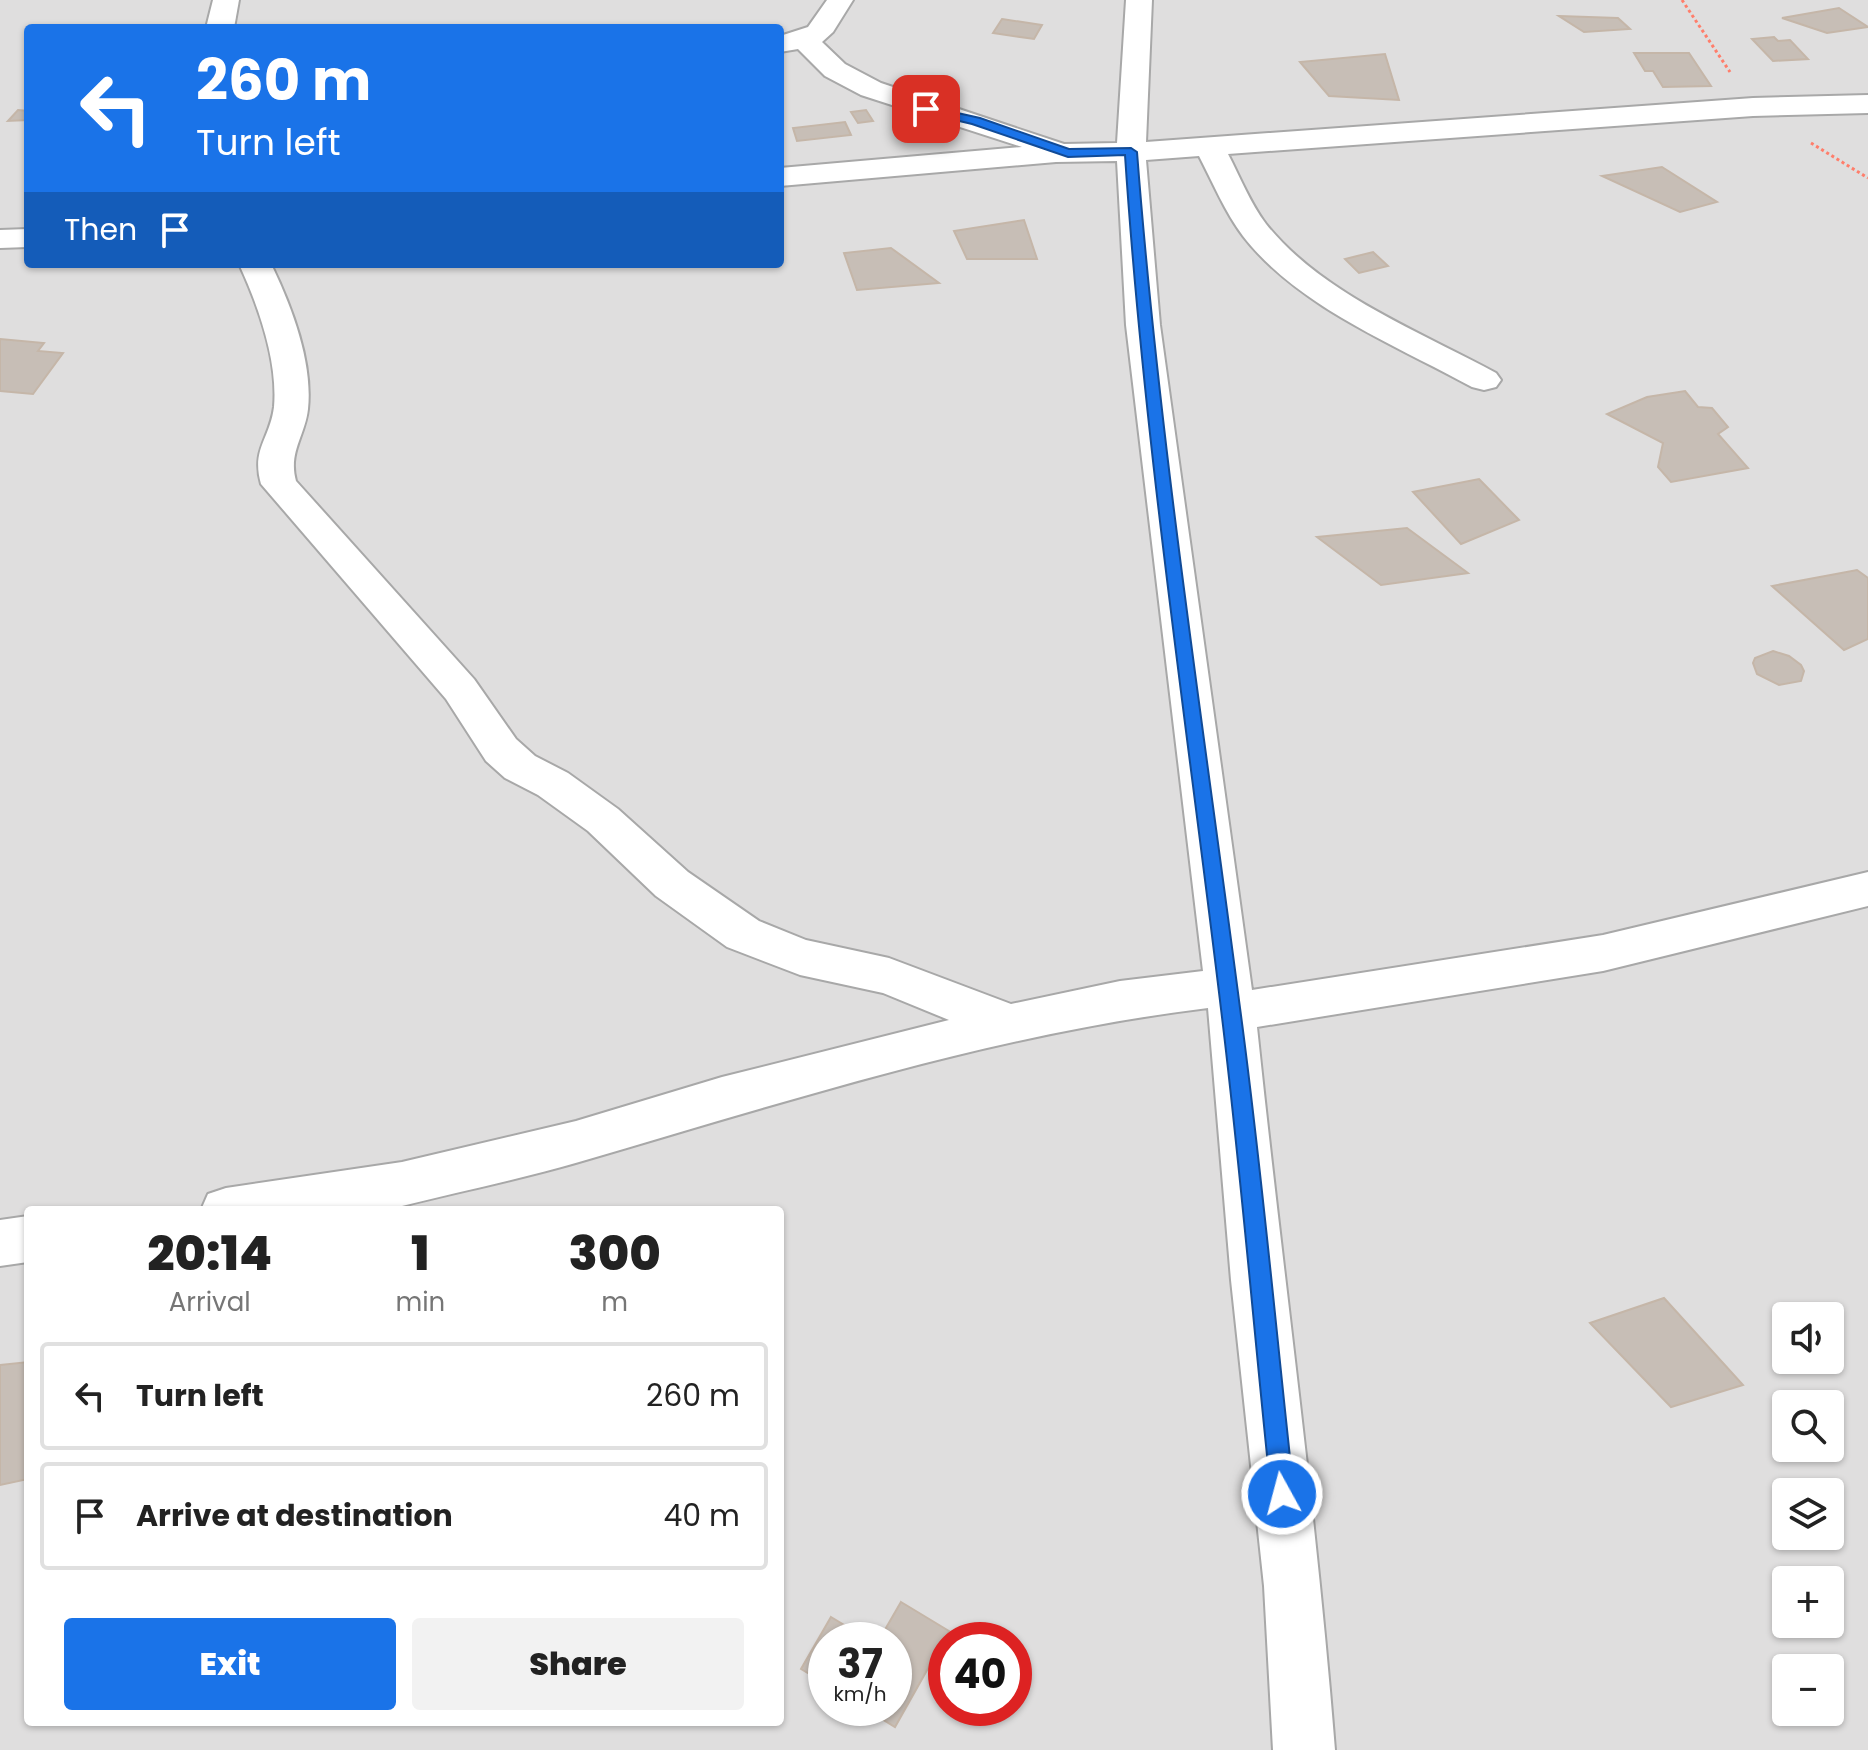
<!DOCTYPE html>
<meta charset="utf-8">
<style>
body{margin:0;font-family:Poppins,sans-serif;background:#f2f2f2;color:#222;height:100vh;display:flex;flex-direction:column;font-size:30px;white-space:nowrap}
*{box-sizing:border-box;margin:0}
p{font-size:26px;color:#767676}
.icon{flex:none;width:44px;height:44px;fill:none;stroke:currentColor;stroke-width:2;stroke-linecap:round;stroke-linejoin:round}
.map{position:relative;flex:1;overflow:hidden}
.panel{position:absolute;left:24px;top:1206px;width:760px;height:520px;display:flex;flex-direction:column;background:#fff;border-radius:8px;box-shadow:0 2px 6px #0004}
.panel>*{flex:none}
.banner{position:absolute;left:24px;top:24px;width:760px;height:244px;border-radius:8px;box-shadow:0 2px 6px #0004;background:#1a73e8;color:#fff;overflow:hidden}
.fabs{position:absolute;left:1772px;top:1302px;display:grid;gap:16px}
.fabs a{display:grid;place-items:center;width:72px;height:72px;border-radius:8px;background:#fff;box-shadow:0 2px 6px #0004;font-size:40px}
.speed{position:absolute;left:808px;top:1622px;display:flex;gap:16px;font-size:40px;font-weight:700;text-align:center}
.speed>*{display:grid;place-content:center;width:104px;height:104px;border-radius:50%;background:#fff;box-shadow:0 2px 6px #0004;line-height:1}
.speed small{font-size:20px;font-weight:400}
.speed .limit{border:12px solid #d22;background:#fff;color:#111}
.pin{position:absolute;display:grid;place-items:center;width:68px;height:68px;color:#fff;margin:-34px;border-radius:16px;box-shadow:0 4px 12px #0006}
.me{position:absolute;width:88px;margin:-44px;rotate:353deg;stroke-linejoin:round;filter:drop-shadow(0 0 6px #0008)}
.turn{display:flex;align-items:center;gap:28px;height:168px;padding:0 40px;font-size:36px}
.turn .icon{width:104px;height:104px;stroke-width:2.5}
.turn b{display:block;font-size:56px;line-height:68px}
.then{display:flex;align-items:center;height:76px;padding:0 40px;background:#0003;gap:16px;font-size:30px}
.eta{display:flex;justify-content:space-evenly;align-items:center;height:136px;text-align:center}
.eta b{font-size:48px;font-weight:800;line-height:56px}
.button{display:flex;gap:16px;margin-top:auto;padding:16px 40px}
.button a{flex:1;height:92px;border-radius:8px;background:#1a73e8;color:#fff;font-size:32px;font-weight:800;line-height:92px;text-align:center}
.button a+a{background:#f2f2f2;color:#222}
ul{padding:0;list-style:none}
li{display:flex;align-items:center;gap:24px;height:108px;margin:0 16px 12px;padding:0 24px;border:4px solid #e0e0e0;border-radius:8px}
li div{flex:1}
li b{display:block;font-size:30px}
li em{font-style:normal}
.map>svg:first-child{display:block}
.residential{fill:#dfdede;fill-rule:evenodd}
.building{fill:#c7beb6;stroke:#c5b6a8;stroke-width:2}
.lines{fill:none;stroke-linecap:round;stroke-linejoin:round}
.minor-casing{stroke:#a8a8a8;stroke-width:4}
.path{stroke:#ff7e6b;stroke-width:3;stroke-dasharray:3 3;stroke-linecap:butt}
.minor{fill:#fff;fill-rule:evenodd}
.route{fill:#1a73e8;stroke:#114b97;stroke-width:2}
</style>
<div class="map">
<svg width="1868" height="1750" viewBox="0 0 1868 1750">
<rect width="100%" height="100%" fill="#f2efe7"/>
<path class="residential" d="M0 0H1868V1750H0ZM28 28H780V264H28ZM28 1210H780V1722H28ZM1786 1316H1830V1360H1786ZM1786 1404H1830V1448H1786ZM1786 1492H1830V1536H1786ZM1786 1580H1830V1624H1786ZM826 1640H894V1708H826ZM946 1640H1014V1708H946ZM1786 1668H1830V1712H1786Z"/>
<g class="building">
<path d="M1839 8 1868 27 1827 33 1782 18Z"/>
<path d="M1559 16 1618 18 1630 29 1584 32Z"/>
<path d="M1002 19 1042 25 1034 39 993 33Z"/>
<path d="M1774 37 1778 41 1790 40 1808 59 1773 61 1752 39Z"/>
<path d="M1634 53H1689L1711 86 1663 87 1653 71H1645Z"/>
<path d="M1385 54 1399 100 1329 96 1300 62Z"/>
<path d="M18 110 28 111V120L8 121Z"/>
<path d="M866 110 873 121 858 123 851 112Z"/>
<path d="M845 122 851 135 797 141 793 128Z"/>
<path d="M1662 167 1717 202 1680 212 1602 176Z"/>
<path d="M1024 220 1037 259H967L954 231Z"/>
<path d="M891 248 939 283 857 290 844 253Z"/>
<path d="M1373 252 1388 266 1359 273 1345 259Z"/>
<path d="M0 339 44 343 38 351 63 353 33 394 0 391Z"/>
<path d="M1685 391 1698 407 1712 408 1728 427 1718 434 1748 468 1671 482 1658 467 1663 443 1607 414 1647 397Z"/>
<path d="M1479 479 1519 520 1461 544 1413 492Z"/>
<path d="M1407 528 1468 573 1381 585 1317 537Z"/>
<path d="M1857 570 1868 578V639L1844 650 1772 586Z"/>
<path d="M1773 651 1789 656 1801 665 1804 671 1801 681 1779 685 1757 674 1753 663 1755 658Z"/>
<path d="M1664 1298 1743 1385 1671 1407 1590 1323Z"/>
<path d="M28 1362V1479L0 1485V1365Z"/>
<path d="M901 1602 949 1631 895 1727 864 1708H894V1640H879Z"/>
<path d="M831 1617 869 1640H826V1684L801 1669Z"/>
</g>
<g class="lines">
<g class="minor-casing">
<g id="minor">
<path d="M213 0H239L234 28H206Z"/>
<path d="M827 0H853L833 32 822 42 845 64 881 83 1064 144 1117 143 1126 0H1152L1146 142 1753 98 1868 95V113L1753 116 1228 154C1240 177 1250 203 1266 224 1322 294 1419 331 1496 373L1501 380 1496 387 1484 390 1472 387C1396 345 1298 307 1243 236 1225 212 1213 183 1199 156L1146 160 1160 325 1252 990 1603 935 1868 872V906L1603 971 1257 1027C1282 1268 1316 1508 1335 1750H1273L1264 1586 1231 1280 1208 1008C993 1034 785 1102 579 1162 521 1179 461 1191 402 1206L375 1210H201L208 1194 226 1188 402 1162 576 1121 722 1077 949 1020 883 993 800 975 727 947 656 896 588 831 538 795 505 778 486 761 446 699 261 484C251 449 270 439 274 407 278 361 258 305 239 264H271C291 305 313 362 308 409 305 436 288 452 296 481L474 679 516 739 535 756 568 773 618 809 688 872 759 921 806 940 889 958 1011 1004 1120 981 1203 971 1126 325 1117 161 1056 162 780 186V168L1022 147 861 95 825 76 798 49 780 52V36L808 27Z"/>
<path d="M28 229V247L0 248V230Z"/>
<path d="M28 1216V1262L0 1266V1220Z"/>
</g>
</g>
<g class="path">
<path d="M1682 0 1730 72"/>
<path d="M1811 143 1868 178"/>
</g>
<use href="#minor" class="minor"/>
</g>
<path class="route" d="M926 106 980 118 1069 149 1131 148 1137 152C1159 439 1203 723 1240 1008 1262 1170 1276 1332 1294 1494L1291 1502 1282 1506 1274 1502 1271 1494C1254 1333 1241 1171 1221 1009 1187 725 1144 442 1125 155L1068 157 972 124 921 112V107Z"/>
</svg>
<div class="fabs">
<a><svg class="icon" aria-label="sound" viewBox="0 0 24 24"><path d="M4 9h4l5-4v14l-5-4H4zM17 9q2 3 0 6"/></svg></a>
<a><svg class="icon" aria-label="search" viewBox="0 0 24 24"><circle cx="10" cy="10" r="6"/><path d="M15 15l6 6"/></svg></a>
<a><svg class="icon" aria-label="layers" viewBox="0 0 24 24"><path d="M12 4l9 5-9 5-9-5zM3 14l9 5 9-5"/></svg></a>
<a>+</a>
<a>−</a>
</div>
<div class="speed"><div>37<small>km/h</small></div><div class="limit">40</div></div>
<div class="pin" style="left:926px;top:109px;background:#d93025"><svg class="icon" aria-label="arrive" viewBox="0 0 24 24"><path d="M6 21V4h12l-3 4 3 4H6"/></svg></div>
<svg class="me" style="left:1282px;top:1494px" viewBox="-20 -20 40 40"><circle r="17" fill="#1a73e8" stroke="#fff" stroke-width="3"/><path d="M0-11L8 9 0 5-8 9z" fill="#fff"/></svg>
<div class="banner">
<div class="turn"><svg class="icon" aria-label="left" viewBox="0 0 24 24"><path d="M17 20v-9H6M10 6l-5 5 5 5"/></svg><div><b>260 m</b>Turn left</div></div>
<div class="then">Then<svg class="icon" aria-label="arrive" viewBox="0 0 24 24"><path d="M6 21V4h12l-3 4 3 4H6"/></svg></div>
</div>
<section class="panel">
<div class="eta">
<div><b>20:14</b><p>Arrival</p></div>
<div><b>1</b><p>min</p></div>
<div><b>300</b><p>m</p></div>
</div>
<ul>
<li><svg class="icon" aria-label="left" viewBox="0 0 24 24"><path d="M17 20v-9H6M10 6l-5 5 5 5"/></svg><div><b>Turn left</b></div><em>260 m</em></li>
<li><svg class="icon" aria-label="arrive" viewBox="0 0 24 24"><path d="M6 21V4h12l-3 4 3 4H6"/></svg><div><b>Arrive at destination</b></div><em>40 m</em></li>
</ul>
<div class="button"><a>Exit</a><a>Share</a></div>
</section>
</div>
